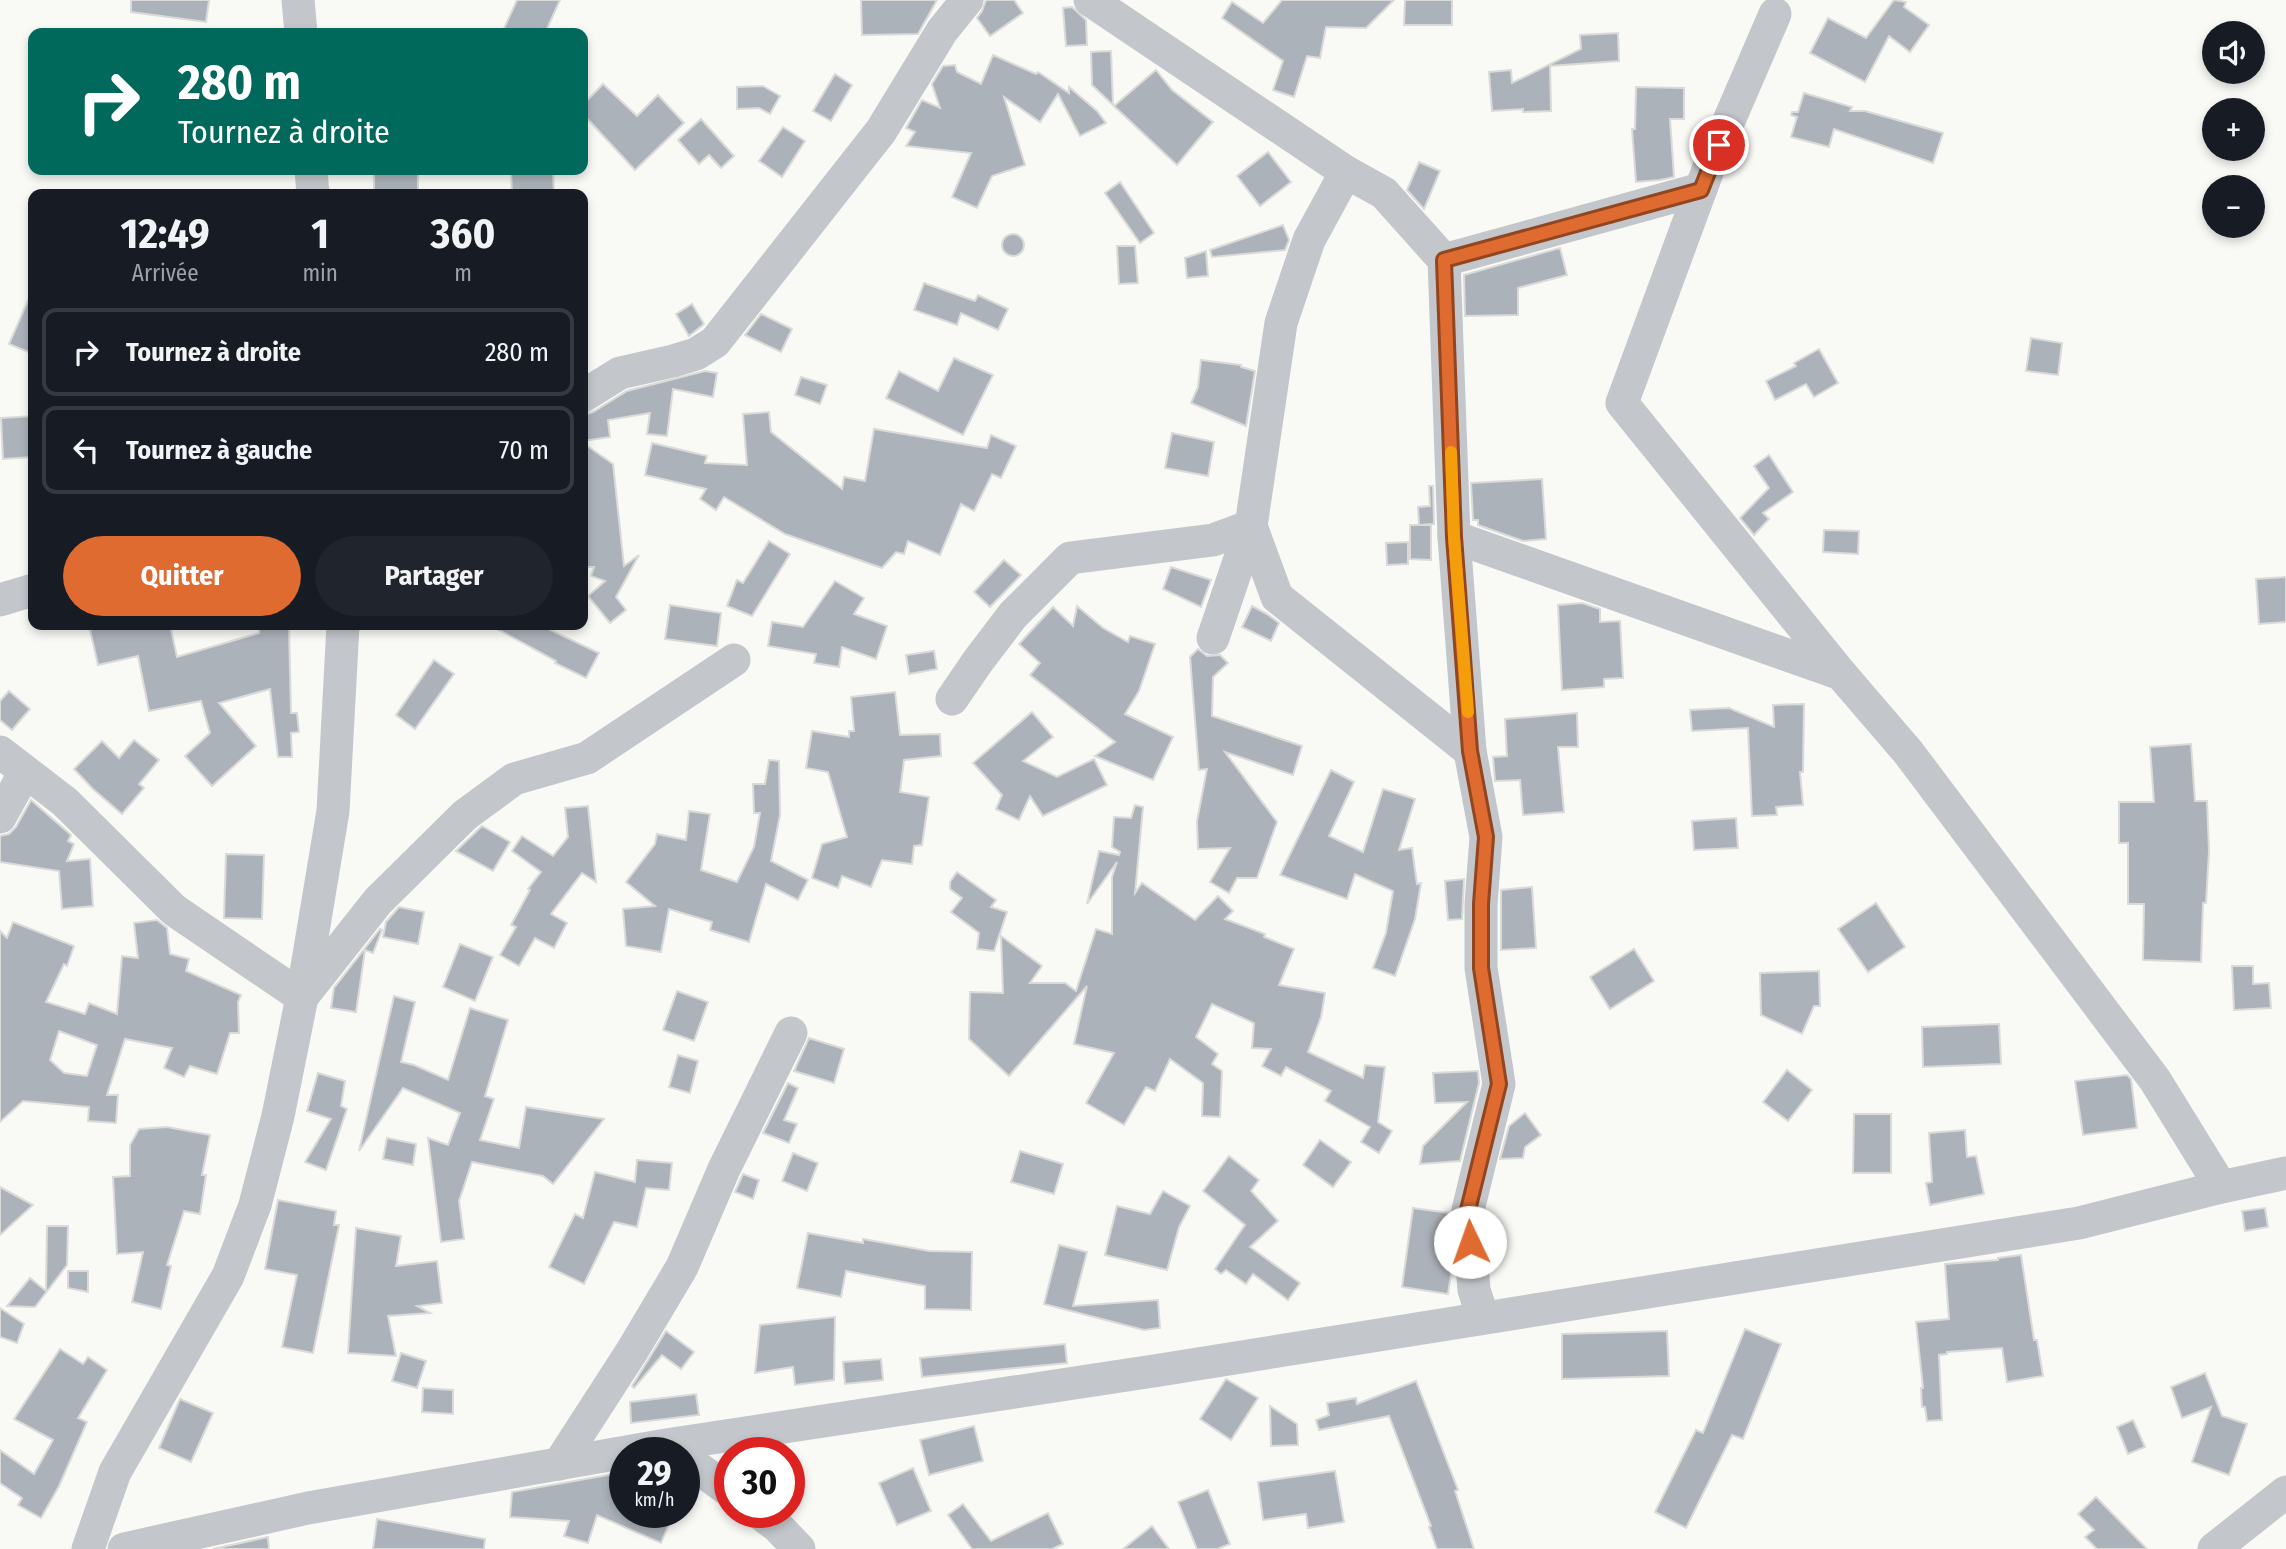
<!DOCTYPE html>
<html lang="fr">
<meta charset="utf-8">
<style>
body{margin:0;font-family:"Fira Sans Condensed",sans-serif;background:#20242c;color:#f1f3f6;height:100vh;display:flex;flex-direction:column;font-size:26px;white-space:nowrap}
*{box-sizing:border-box;margin:0}
p{font-size:23px;color:#9ea1a6}
.icon{flex:none;width:38px;height:38px;fill:none;stroke:currentColor;stroke-width:2;stroke-linecap:round;stroke-linejoin:round}
.map{position:relative;flex:1;overflow:hidden}
.side{position:absolute;left:28px;top:189px;width:560px;height:441px;display:flex;flex-direction:column;background:#171b24;border-radius:14px;box-shadow:0 4px 10px #0003}
.side>*{flex:none}
.banner{position:absolute;left:28px;top:28px;width:560px;height:147px;border-radius:14px;box-shadow:0 4px 10px #0003;background:#00695c;color:#fff;overflow:hidden}
.controls{position:absolute;left:2202px;top:21px;display:grid;gap:14px}
.controls a{display:grid;place-items:center;width:63px;height:63px;border-radius:50%;background:#171b24;box-shadow:0 4px 10px #0003;font-size:35px}
.speed{position:absolute;left:609px;top:1437px;display:flex;gap:14px;font-size:35px;font-weight:700;text-align:center}
.speed>*{display:grid;place-content:center;width:91px;height:91px;border-radius:50%;background:#171b24;box-shadow:0 4px 10px #0003;line-height:1}
.speed small{font-size:18px;font-weight:400}
.speed .limit{border:10px solid #d22;background:#fff;color:#111}
.pin{position:absolute;display:grid;place-items:center;width:60px;height:60px;color:#fff;margin:-30px;border:4px solid #fff;border-radius:50%;box-shadow:0 2px 7px #0007}
.me{position:absolute;width:77px;margin:-38px;rotate:357deg;stroke-linejoin:round;filter:drop-shadow(0 0 5px #0008)}
.turn{display:flex;align-items:center;gap:24px;height:147px;padding:0 35px;font-size:32px}
.turn .icon{width:91px;height:91px;stroke-width:2.5}
.turn b{display:block;font-size:49px;line-height:60px}
.eta{display:flex;justify-content:space-evenly;align-items:center;height:119px;text-align:center}
.eta b{font-size:42px;font-weight:700;line-height:49px}
.action{display:flex;gap:14px;margin-top:auto;padding:14px 35px}
.action a{flex:1;height:80px;border-radius:42px;background:#df6b30;color:#fff;font-size:28px;font-weight:700;line-height:80px;text-align:center}
.action a+a{background:#20242c;color:#f1f3f6}
ul{padding:0;list-style:none}
li{display:flex;align-items:center;gap:21px;height:88px;margin:0 14px 10px;padding:0 21px;border:4px solid #363941;border-radius:14px}
li div{flex:1}
li b{display:block;font-size:26px}
li em{font-style:normal}
.map>svg:first-child{display:block}
.building{fill:#abb2b9;stroke:#dadbd9;stroke-width:2;fill-rule:evenodd}
.lines{fill:none;stroke-linecap:round;stroke-linejoin:round}
.minor{stroke:#c3c6ca;stroke-width:33}
.route-casing{stroke:#91461f;stroke-width:18}
.route{stroke:#df6b30;stroke-width:12}
.slow{stroke:#f59e0b;stroke-width:12}
</style>
<div class="map">
<svg width="2286" height="1549" viewBox="0 0 2286 1549">
<rect width="100%" height="100%" fill="#f9f9f6"/>
<g class="building">
<path d="M131 0H209L206 22 131 12Z"/>
<path d="M517 0H560L545 33H502Z"/>
<path d="M861 0H937L918 34 862 35Z"/>
<path d="M986 0H1014L1023 13 990 36 977 18 982 11Z"/>
<path d="M1282 0H1394L1366 28 1326 27 1320 58 1307 56 1294 97 1273 90 1283 61 1222 18 1232 2 1263 23Z"/>
<path d="M1405 0H1452V25H1404Z"/>
<path d="M1894 0 1906 2 1904 7 1929 25 1910 52 1889 36 1865 82 1810 53 1828 18 1866 38Z"/>
<path d="M1072 7 1086 20 1087 45 1066 46 1063 8Z"/>
<path d="M1618 33 1619 61 1550 66 1551 111 1523 112V109L1492 111 1489 72 1511 70 1512 83 1581 49 1580 35Z"/>
<path d="M1111 51 1113 105 1092 85 1091 52Z"/>
<path d="M993 55 1036 74 1038 72 1069 93V87L1097 111 1106 123 1080 136 1058 94 1040 122 1004 97 1025 165 992 176 977 208 952 197 971 153 906 146 915 132 906 128 922 100 940 108 932 84 943 66 955 65 957 72 981 84Z"/>
<path d="M1156 70 1172 90 1213 122 1177 165 1114 106Z"/>
<path d="M835 74 852 85 831 121 813 111Z"/>
<path d="M603 84 637 116 658 95 684 123 635 170 583 114V105Z"/>
<path d="M763 86 780 96 770 114 759 108 737 109V87Z"/>
<path d="M1636 87 1684 88V119H1670L1674 177 1660 180 1636 182 1632 129H1635Z"/>
<path d="M1804 93 1852 107 1850 111H1865L1943 133 1933 163 1834 129 1829 147 1791 137 1797 117 1791 115 1792 112H1798Z"/>
<path d="M701 119 734 156 721 168 709 155 699 164 678 140Z"/>
<path d="M783 127 805 141 782 177 759 161Z"/>
<path d="M1268 152 1291 182 1260 206 1237 176Z"/>
<path d="M1419 162 1440 171 1424 209 1407 190Z"/>
<rect x="374" y="170" width="44" height="24"/>
<path d="M553 170 554 194H512L511 171Z"/>
<path d="M1120 182 1154 233 1140 243 1105 193Z"/>
<path d="M1283 225 1289 240 1285 250 1212 257 1210 250Z"/>
<circle cx="1013" cy="245" r="11"/>
<path d="M1117 246H1135L1138 283 1119 284Z"/>
<path d="M1560 248 1567 275 1518 288V315L1465 316 1464 275Z"/>
<path d="M1206 251 1208 276 1187 278 1185 258Z"/>
<path d="M924 283 975 301 978 295 1008 309 998 330 961 313 957 325 914 310Z"/>
<path d="M33 289V354L9 344Z"/>
<path d="M692 304 704 324 689 336 676 314Z"/>
<path d="M761 314 792 329 781 352 745 335Z"/>
<path d="M2031 338 2062 343 2058 375 2026 371Z"/>
<path d="M1819 349 1838 383 1814 397 1806 384 1775 400 1766 381 1796 366 1794 363Z"/>
<path d="M954 358 993 375 963 435 886 398 899 371 938 391Z"/>
<path d="M1201 360 1241 365V367L1255 371 1246 426 1191 403 1198 387Z"/>
<path d="M705 371 717 373 713 397 673 389 667 436 647 434 650 413 608 420 610 437 583 441V415L593 412 627 391Z"/>
<path d="M801 377 827 385 820 404 795 395Z"/>
<path d="M769 412 771 432 842 489 844 477 865 481 874 429 987 448 991 435 1016 446 1001 478 992 474 974 511 961 504 940 555 908 541 904 554 896 552 882 568 785 534 724 497 716 510 700 499 706 489 645 475 652 443 707 456 705 463 747 465 743 414Z"/>
<path d="M33 416V457L3 459 1 418Z"/>
<path d="M1172 433 1214 442 1208 476 1165 468Z"/>
<path d="M583 443 613 464 624 566 639 555 616 597 626 610 610 623 588 596 605 581 591 576 594 567H583Z"/>
<path d="M1769 455 1793 492 1763 513 1769 519 1754 535 1740 518 1769 488 1754 466Z"/>
<path d="M1542 479 1546 539 1523 541 1478 525V520H1473L1471 483Z"/>
<path d="M1429 486H1433L1434 524 1419 525 1418 507 1430 506Z"/>
<path d="M1410 525H1431V560L1410 559Z"/>
<path d="M1824 530 1859 531 1858 554 1823 552Z"/>
<path d="M769 541 790 554 752 616 727 606 737 580 743 583Z"/>
<path d="M1408 542V564L1387 565 1386 543Z"/>
<path d="M1004 560 1021 575 990 607 974 592Z"/>
<path d="M1171 567 1211 580 1201 607 1163 589Z"/>
<path d="M2286 577V622L2259 624 2256 579Z"/>
<path d="M835 581 864 598 854 614 887 626 876 659 842 647 839 667 814 663 816 654 768 646 772 622 803 627Z"/>
<path d="M1582 603 1600 609V622L1620 621 1623 678 1604 679V687L1562 690 1558 605Z"/>
<path d="M670 605 721 613 717 646 665 639Z"/>
<path d="M1077 606 1103 628 1128 642 1130 636 1155 644 1139 691 1125 714 1173 737 1153 780 1095 756 1115 742 1030 675 1040 663 1019 644 1053 607 1073 626Z"/>
<path d="M1252 606 1267 614 1279 623 1271 641 1242 627Z"/>
<path d="M113 625H170L177 657 259 633V628L289 627 291 713H297L299 732 291 733 292 757H278L270 689 219 703 256 746 212 786 185 756 210 733 201 701 149 711 138 656 98 665 90 630Z"/>
<path d="M490 625H540L599 653 586 678 555 663 556 661Z"/>
<path d="M1198 649 1207 656 1220 655 1228 663 1213 677 1212 716 1302 746 1293 775 1225 752 1277 822 1257 878H1237L1229 893 1210 882 1230 848 1198 849 1197 821 1207 769 1199 770 1190 657Z"/>
<path d="M934 651 937 669 909 674 906 655Z"/>
<path d="M434 660 454 674 415 729 396 715Z"/>
<path d="M9 691 30 709 12 730 0 720V701Z"/>
<path d="M895 692 900 735 940 734 941 756 904 760 900 792 929 797 922 845 914 846 912 864 882 860 871 887 842 876 838 888 812 878 822 844 847 837 828 772 806 768 812 731 849 737V731H854L851 697Z"/>
<path d="M1804 704 1803 772H1800L1803 805 1776 807 1777 815 1752 816 1748 728 1692 731 1690 710 1729 708 1774 727 1773 705Z"/>
<path d="M1032 712 1053 737 1023 761 1057 777 1094 759 1107 785 1043 816 1030 796 1019 820 996 809 1002 795 973 763Z"/>
<path d="M1577 713 1578 747H1558L1564 812 1523 815 1520 780 1495 781 1493 757 1507 756 1505 719Z"/>
<path d="M134 740 159 760 139 784 144 788 122 814 93 789 74 769 102 741 119 758Z"/>
<path d="M2191 744 2195 801H2207L2209 851 2206 903H2203L2201 962 2143 960 2144 904H2128V843H2119V802H2154L2150 747Z"/>
<path d="M769 760 779 761 780 815 771 861 808 880 798 900 766 884 749 942 710 930 712 922 669 909 661 952 626 946 623 909 655 906 626 882 655 844 657 834 686 840 689 811 710 814 701 870 737 882 754 847 760 813H754L753 784H765Z"/>
<path d="M1331 770 1354 782 1329 836 1363 852 1383 789 1415 799 1399 850 1412 848 1417 884 1421 883 1415 919 1395 976 1373 968 1386 933 1393 891 1355 874 1347 899 1280 875Z"/>
<path d="M31 800 71 835 68 841 74 844 67 861 90 859 93 906 62 909 59 871 0 862V836L9 834 16 827Z"/>
<path d="M1135 805 1143 807 1135 893 1142 883 1195 920 1218 896 1233 911 1225 919 1265 934 1264 937 1294 949 1279 985 1325 993 1321 1017 1308 1052 1363 1078 1365 1065 1385 1067 1378 1122 1392 1131 1379 1153 1361 1142 1370 1127 1325 1101 1331 1091 1286 1067 1281 1076 1262 1066 1271 1049 1252 1048 1254 1023 1212 1004 1196 1037 1218 1054 1212 1064 1222 1071 1220 1117 1202 1116 1203 1083 1170 1059 1155 1091 1146 1087 1124 1125 1086 1103 1114 1053 1074 1044 1087 986 1009 1076 969 1039 970 992 1003 993 1001 936 1042 966 1030 983H1065L1076 991 1096 929 1112 934V877L1117 862 1087 904 1099 851 1119 855 1120 852 1112 847 1114 817 1131 818Z"/>
<path d="M588 806 596 882 582 873 551 914 567 923 554 948 535 938 519 966 500 955 516 927 511 925 530 890 528 889 541 872 512 851 522 836 553 856 568 837 565 808Z"/>
<path d="M1736 818 1738 848 1694 850 1692 821Z"/>
<path d="M482 826 510 842 493 871 456 851Z"/>
<path d="M226 854 264 855 262 919 224 918Z"/>
<path d="M957 872 996 900 991 907 1007 912 994 951 977 949 979 933 951 912 962 898 950 889V882Z"/>
<path d="M1464 879 1462 919 1448 920 1445 881Z"/>
<path d="M1532 887 1536 948 1501 950V890Z"/>
<path d="M1876 903 1905 947 1868 972 1838 929Z"/>
<path d="M399 907 424 912 418 944 383 937 386 922Z"/>
<path d="M157 920 167 928 170 954 189 959 186 971 241 995 238 1002 239 1033H230L217 1074 190 1066 184 1077 164 1068 172 1048 125 1039 107 1095H118L116 1123 88 1121 89 1107 23 1101 0 1122V931L7 938 13 922 74 946 67 966 64 964 46 1002 85 1014 89 1003 117 1014 122 956 138 958 134 923ZM59 1031 97 1045 87 1076 64 1073 50 1060Z"/>
<path d="M380 929 382 930 373 953 365 950 356 1012 331 1008 334 988Z"/>
<path d="M460 944 493 957 475 1001 443 987Z"/>
<path d="M1634 949 1654 981 1610 1009 1590 977Z"/>
<path d="M2232 966H2253V984L2269 983 2271 1008 2234 1010Z"/>
<path d="M1819 971 1820 1006H1814L1802 1034 1761 1015 1760 973Z"/>
<path d="M677 991 708 1002 694 1041 663 1030Z"/>
<path d="M394 996 415 1002 401 1062 414 1065 448 1080 470 1008 508 1020 485 1096 494 1099 480 1140 519 1148 526 1107 604 1119 553 1184 543 1176 472 1162 459 1201 464 1239 441 1242 428 1138 448 1145 460 1113 403 1088 359 1151Z"/>
<path d="M1999 1024 2001 1064 1923 1067 1922 1027Z"/>
<path d="M809 1038 844 1049 834 1083 794 1071Z"/>
<path d="M678 1055 698 1061 690 1093 669 1087Z"/>
<path d="M1787 1070 1812 1090 1788 1121 1763 1102Z"/>
<path d="M1478 1071 1479 1083 1460 1161 1420 1164 1423 1146 1467 1102 1435 1103 1433 1073Z"/>
<path d="M318 1073 345 1081 341 1106 347 1109 326 1170 305 1162 331 1119 307 1111Z"/>
<path d="M2127 1075 2131 1079 2137 1128 2083 1135 2075 1081Z"/>
<path d="M788 1083 798 1088 784 1120 797 1124 789 1143 763 1133Z"/>
<path d="M1525 1113 1541 1135 1525 1147 1523 1158 1500 1159 1509 1126Z"/>
<path d="M1854 1114H1891V1173H1853Z"/>
<path d="M167 1127 210 1135 202 1175H206L200 1214 184 1211 167 1265 171 1266 161 1309 132 1302 143 1252 117 1254 113 1177 130 1176V1145L139 1129Z"/>
<path d="M1965 1130 1967 1157 1976 1156 1984 1194 1930 1205 1926 1183 1932 1182 1929 1133Z"/>
<path d="M387 1138 416 1144 413 1165 383 1159Z"/>
<path d="M1320 1140 1351 1162 1333 1187 1303 1165Z"/>
<path d="M1020 1151 1063 1164 1054 1194 1011 1182Z"/>
<path d="M793 1153 818 1163 807 1191 782 1181Z"/>
<path d="M1229 1156 1259 1180 1251 1191 1278 1221 1250 1247 1300 1283 1288 1300 1253 1274 1246 1284 1226 1270 1221 1274 1215 1269 1245 1225 1203 1191Z"/>
<path d="M637 1160 672 1163 669 1190 646 1188 637 1227 614 1222 584 1284 549 1267 575 1214 583 1218 595 1172 635 1182Z"/>
<path d="M743 1174 759 1180 753 1199 735 1192Z"/>
<path d="M0 1187 33 1205 0 1235Z"/>
<path d="M1163 1191 1190 1206 1179 1227 1167 1270 1105 1255 1117 1206 1150 1214Z"/>
<path d="M278 1200 336 1211 334 1225H339L313 1353 282 1347 297 1275 265 1269Z"/>
<path d="M1413 1208 1449 1213 1453 1262 1448 1294 1402 1287Z"/>
<path d="M2265 1208 2268 1227 2245 1231 2242 1211Z"/>
<path d="M47 1226H68L67 1265 35 1307 7 1306 30 1278 46 1291Z"/>
<path d="M356 1228 401 1236 396 1266 437 1261 442 1303 417 1306 430 1313 388 1316 396 1356 348 1353Z"/>
<path d="M808 1233 863 1243V1239L929 1251 972 1252 971 1310 925 1309V1286L846 1271 841 1297 797 1288Z"/>
<path d="M1059 1245 1087 1252 1073 1306 1158 1300 1160 1328 1144 1330 1044 1304Z"/>
<path d="M2021 1255 2034 1340H2037L2043 1376 2007 1382 2002 1348 1947 1352V1354L1939 1355 1942 1420 1927 1421 1925 1407H1922L1921 1388H1923L1916 1322 1949 1319 1945 1264 1998 1260V1258Z"/>
<path d="M68 1271H88V1292L68 1288Z"/>
<path d="M0 1308 24 1324 17 1343 0 1337Z"/>
<path d="M835 1317 834 1380 795 1385 793 1367 755 1373 760 1325Z"/>
<path d="M1745 1329 1781 1344 1743 1439 1732 1435 1686 1528 1655 1512 1696 1430 1703 1433Z"/>
<path d="M666 1331 694 1352 681 1369 662 1355 634 1388 632 1386Z"/>
<path d="M1667 1331 1669 1376 1562 1379V1334Z"/>
<path d="M1065 1344 1067 1363 922 1377 920 1358Z"/>
<path d="M60 1349 83 1364 88 1357 107 1370 78 1418 87 1422 59 1486 41 1518 18 1505 22 1498 0 1483V1450L34 1474 53 1440 14 1419Z"/>
<path d="M401 1353 426 1361 417 1388 392 1381Z"/>
<path d="M881 1359 883 1380 845 1384 843 1362Z"/>
<path d="M2205 1373 2222 1416 2247 1424 2229 1475 2192 1462 2211 1407 2182 1418 2171 1387Z"/>
<path d="M1226 1379 1258 1398 1231 1440 1200 1419Z"/>
<path d="M1416 1381 1458 1490 1455 1491 1474 1549H1437L1429 1527 1431 1526 1389 1416 1319 1430 1316 1420 1329 1415 1327 1403 1356 1398 1357 1404Z"/>
<path d="M423 1388 453 1390V1414L422 1412Z"/>
<path d="M696 1394 699 1415 631 1423 630 1402Z"/>
<path d="M180 1399 213 1413 191 1462 159 1448Z"/>
<path d="M1270 1406 1297 1424 1298 1445 1271 1446Z"/>
<path d="M2133 1420 2145 1447 2128 1454 2117 1427Z"/>
<path d="M974 1426 983 1461 929 1475 920 1440Z"/>
<path d="M913 1468 931 1511 897 1525 879 1483Z"/>
<path d="M1335 1471 1344 1522 1308 1528 1306 1514 1263 1520 1258 1482Z"/>
<path d="M625 1472V1512H674L661 1543 597 1515 588 1543 564 1536 569 1521 510 1517 512 1492Z"/>
<path d="M1208 1490 1230 1544 1217 1549H1197L1178 1502Z"/>
<path d="M2096 1497 2147 1549H2097L2085 1537 2094 1530 2078 1514Z"/>
<path d="M963 1504 991 1541 1048 1513 1063 1544 1052 1549H972L948 1515Z"/>
<path d="M377 1519 485 1539 484 1549H373Z"/>
<path d="M1152 1526 1169 1549H1123Z"/>
<path d="M268 1537 269 1549H213Z"/>
</g>
<g class="lines">
<g class="minor">
<path d="M298 0 301 33"/>
<path d="M1090 0 1346 172 1384 193 1444 260 1454 537"/>
<path d="M1775 14 1709 167 1622 403 1841 674 1908 752 2155 1080 2221 1187"/>
<path d="M311 170 313 194"/>
<path d="M1444 260 1701 189"/>
<path d="M583 396 620 373 673 361 696 354 715 342 881 131 942 31 967 0"/>
<path d="M1251 526 1277 597 1470 751 1454 537 1841 674"/>
<path d="M0 600 33 590"/>
<path d="M1213 638 1251 526 1281 323 1309 240 1346 172"/>
<path d="M952 699 978 661 1013 615 1070 558 1213 540 1251 526"/>
<path d="M1470 751 1486 837 1481 904V968L1499 1084 1468 1210 1474 1290 1483 1318"/>
<path d="M0 752 65 802 174 910 302 997 378 901 465 815 514 779 587 758 734 660"/>
<path d="M0 817 25 772"/>
<path d="M684 1458 730 1491"/>
<path d="M559 1464 632 1351 682 1267 724 1169 791 1033"/>
<path d="M758 1512 777 1526 799 1549"/>
<path d="M88 1549 115 1472 228 1276 255 1205 278 1116 302 997 333 811 343 625"/>
<path d="M124 1549 308 1508 666 1445 1160 1370 2079 1223 2221 1187 2286 1173"/>
<path d="M2214 1549 2286 1492"/>
</g>
</g>
<g class="lines">
<g class="route-casing">
<path id="route" d="M1470 1242 1468 1210 1499 1084 1481 968V904L1486 837 1470 751 1454 537 1444 260 1701 190 1719 145"/>
</g>
<use href="#route" class="route"/>
<path class="slow" d="M1451 452 1454 537 1468 712"/>
</g>
</svg>
<div class="controls">
<a><svg class="icon" aria-label="sound" viewBox="0 0 24 24"><path d="M4 9h4l5-4v14l-5-4H4zM17 9q2 3 0 6"/></svg></a>
<a>+</a>
<a>−</a>
</div>
<div class="speed"><div>29<small>km/h</small></div><div class="limit">30</div></div>
<div class="pin" style="left:1719px;top:145px;background:#d93025"><svg class="icon" aria-label="arrive" viewBox="0 0 24 24"><path d="M6 21V4h12l-3 4 3 4H6"/></svg></div>
<svg class="me" style="left:1470px;top:1242px" viewBox="-20 -20 40 40"><circle r="19" fill="#fff"/><path d="M0-13L10 11 0 6-10 11z" fill="#df6b30"/></svg>
<div class="banner">
<div class="turn"><svg class="icon" aria-label="right" viewBox="0 0 24 24"><path d="M7 20v-9h11M14 6l5 5-5 5"/></svg><div><b>280 m</b>Tournez à droite</div></div>
</div>
<section class="side">
<div class="eta">
<div><b>12:49</b><p>Arrivée</p></div>
<div><b>1</b><p>min</p></div>
<div><b>360</b><p>m</p></div>
</div>
<ul>
<li><svg class="icon" aria-label="right" viewBox="0 0 24 24"><path d="M7 20v-9h11M14 6l5 5-5 5"/></svg><div><b>Tournez à droite</b></div><em>280 m</em></li>
<li><svg class="icon" aria-label="left" viewBox="0 0 24 24"><path d="M17 20v-9H6M10 6l-5 5 5 5"/></svg><div><b>Tournez à gauche</b></div><em>70 m</em></li>
</ul>
<div class="action"><a>Quitter</a><a>Partager</a></div>
</section>
</div>
